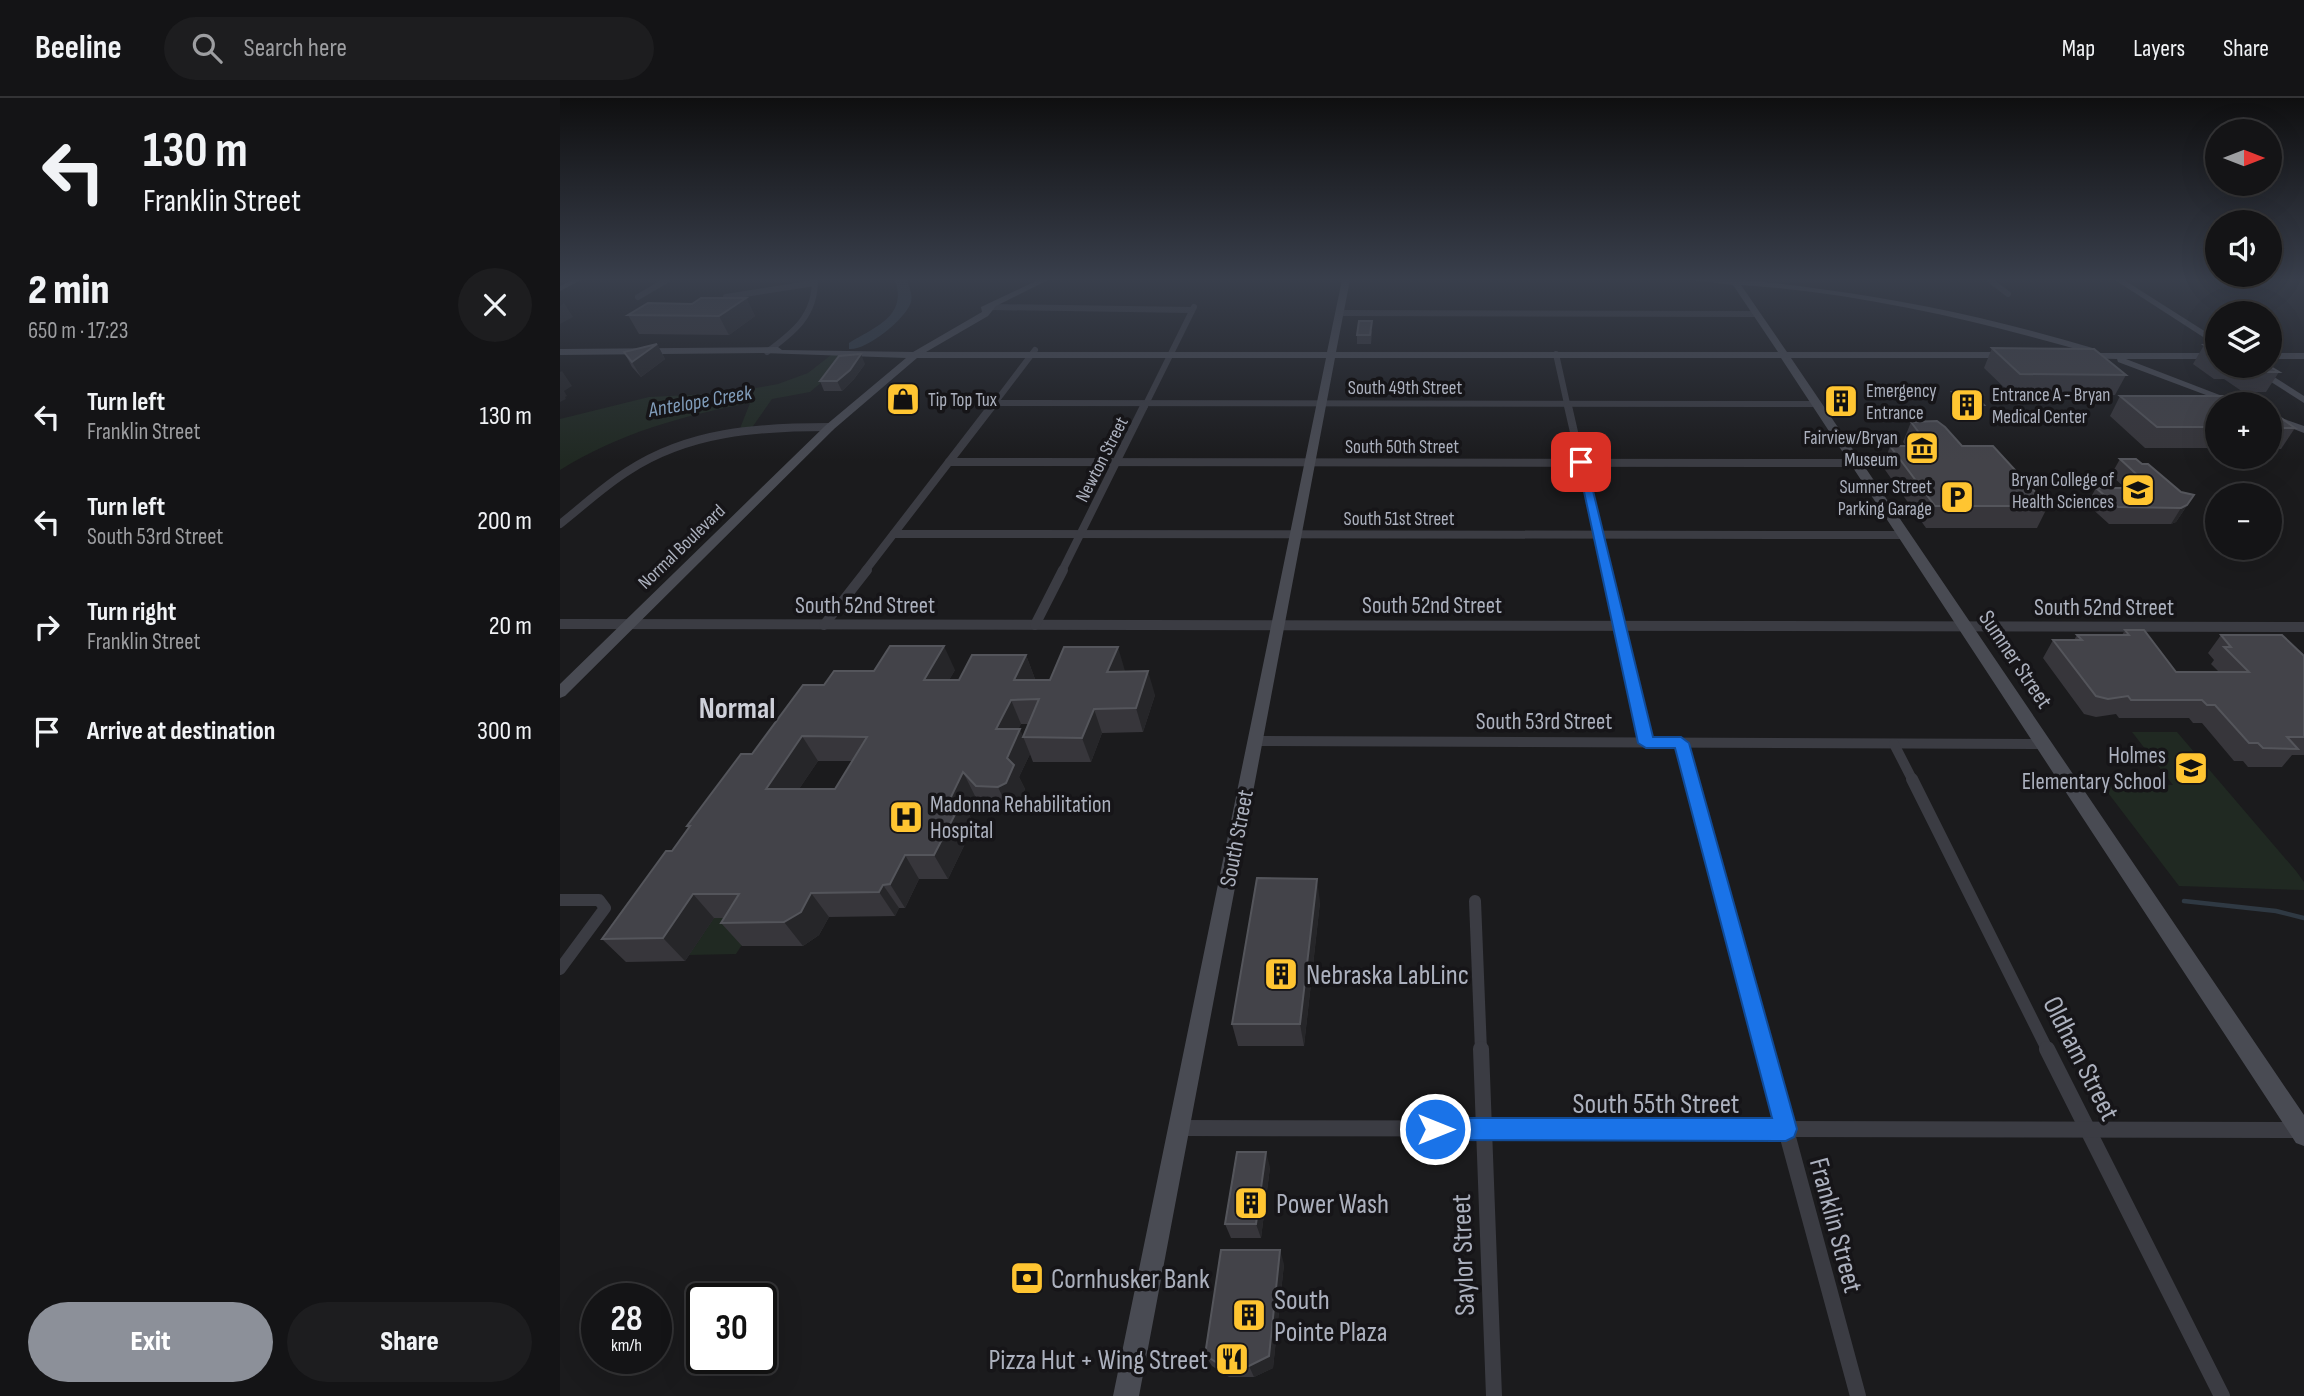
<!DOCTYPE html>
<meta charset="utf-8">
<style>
body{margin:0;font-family:"Sofia Sans Condensed",sans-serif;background:#1d1d1f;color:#f1f3f6;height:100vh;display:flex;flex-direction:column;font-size:26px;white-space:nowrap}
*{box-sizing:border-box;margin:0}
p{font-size:23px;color:#9d9ea1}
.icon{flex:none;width:38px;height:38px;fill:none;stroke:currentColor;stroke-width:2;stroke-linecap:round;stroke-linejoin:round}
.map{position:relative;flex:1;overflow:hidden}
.sheet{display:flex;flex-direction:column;background:#141416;width:560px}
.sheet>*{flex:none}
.banner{background:#141416;color:#f1f3f6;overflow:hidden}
.needle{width:46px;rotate:90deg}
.tools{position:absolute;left:1645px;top:21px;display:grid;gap:14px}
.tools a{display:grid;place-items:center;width:77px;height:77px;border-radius:50%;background:#141416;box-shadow:0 7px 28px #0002,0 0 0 2px #333335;font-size:35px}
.speed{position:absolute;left:21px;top:1185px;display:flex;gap:14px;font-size:35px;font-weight:700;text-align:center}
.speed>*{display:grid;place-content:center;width:91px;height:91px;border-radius:50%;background:#141416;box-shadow:0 7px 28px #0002,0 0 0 2px #333335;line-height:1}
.speed small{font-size:18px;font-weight:400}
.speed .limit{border:4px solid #111;border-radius:10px;background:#fff;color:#111}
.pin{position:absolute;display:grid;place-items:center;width:60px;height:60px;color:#fff;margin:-30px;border-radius:14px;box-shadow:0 4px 10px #0006}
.me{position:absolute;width:77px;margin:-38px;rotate:90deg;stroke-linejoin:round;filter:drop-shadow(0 0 5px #0008)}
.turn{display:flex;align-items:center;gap:24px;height:147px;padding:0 28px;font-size:32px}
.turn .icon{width:91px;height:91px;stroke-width:2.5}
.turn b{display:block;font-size:49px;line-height:60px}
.round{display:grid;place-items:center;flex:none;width:74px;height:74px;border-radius:37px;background:#1d1d1f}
.summary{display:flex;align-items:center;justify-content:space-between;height:119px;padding:0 28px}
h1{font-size:42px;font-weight:800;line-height:52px}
.cta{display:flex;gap:14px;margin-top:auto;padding:14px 28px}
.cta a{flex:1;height:80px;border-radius:42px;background:#8c9099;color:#fff;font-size:28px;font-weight:800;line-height:80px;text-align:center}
.cta a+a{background:#1d1d1f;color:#f1f3f6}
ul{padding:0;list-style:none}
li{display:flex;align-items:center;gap:21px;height:105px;padding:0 28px}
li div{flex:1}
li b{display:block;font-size:26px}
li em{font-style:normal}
header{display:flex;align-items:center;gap:42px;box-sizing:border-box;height:98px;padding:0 35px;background:#141416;border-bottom:2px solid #333335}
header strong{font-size:33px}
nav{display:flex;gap:38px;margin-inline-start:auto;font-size:24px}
.search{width:490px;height:63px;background:#1d1d1f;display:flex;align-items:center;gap:18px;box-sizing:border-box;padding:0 24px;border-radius:38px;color:#9d9ea1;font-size:26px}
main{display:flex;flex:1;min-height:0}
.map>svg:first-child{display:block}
.green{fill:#202922}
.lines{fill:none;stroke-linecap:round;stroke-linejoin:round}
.stream{stroke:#2f3943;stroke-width:4.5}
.river{fill:#2f3943;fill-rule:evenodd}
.street-far4{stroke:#3b3c43;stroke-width:6}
.street-far3{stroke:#3b3c43;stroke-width:8}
.street-far2{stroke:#3b3c43;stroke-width:10}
.street-far1{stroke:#3b3c43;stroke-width:12}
.street{stroke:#3b3c43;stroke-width:16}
.secondary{fill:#494b53;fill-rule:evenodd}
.wall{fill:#37363b;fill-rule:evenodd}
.shaded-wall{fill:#262629}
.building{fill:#434349;stroke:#54555b;stroke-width:2;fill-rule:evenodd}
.route{fill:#1a73e8;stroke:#114b97;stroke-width:2}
.labels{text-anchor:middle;stroke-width:7;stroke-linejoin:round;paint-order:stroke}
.far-street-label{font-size:19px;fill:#acb1be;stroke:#161518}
.far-poi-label{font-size:19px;fill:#acb1be;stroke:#161518;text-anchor:start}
.far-water-label{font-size:21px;font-style:italic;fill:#819dbb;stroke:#161518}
.street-label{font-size:23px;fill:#acb1be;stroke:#161518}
.poi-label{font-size:23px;fill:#acb1be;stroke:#161518;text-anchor:end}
.near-poi-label{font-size:28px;fill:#acb1be;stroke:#161518;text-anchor:start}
.near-street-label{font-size:28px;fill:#acb1be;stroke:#161518}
.district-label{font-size:30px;font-weight:bold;fill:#ced0d9;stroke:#161518}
</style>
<header>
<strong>Beeline</strong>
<div class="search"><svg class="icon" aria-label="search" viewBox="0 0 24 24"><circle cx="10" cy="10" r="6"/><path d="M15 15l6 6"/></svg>Search here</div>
<nav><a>Map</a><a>Layers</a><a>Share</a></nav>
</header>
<main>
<section class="sheet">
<div class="banner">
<div class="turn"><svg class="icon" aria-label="left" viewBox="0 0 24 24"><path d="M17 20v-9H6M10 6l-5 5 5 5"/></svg><div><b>130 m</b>Franklin Street</div></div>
</div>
<div class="summary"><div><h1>2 min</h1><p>650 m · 17:23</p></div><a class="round"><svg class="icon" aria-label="close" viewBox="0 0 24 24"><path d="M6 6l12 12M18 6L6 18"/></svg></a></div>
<ul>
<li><svg class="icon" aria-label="left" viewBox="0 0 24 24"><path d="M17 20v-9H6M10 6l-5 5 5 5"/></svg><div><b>Turn left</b><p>Franklin Street</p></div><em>130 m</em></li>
<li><svg class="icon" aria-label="left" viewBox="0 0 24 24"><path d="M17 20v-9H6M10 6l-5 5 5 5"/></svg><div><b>Turn left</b><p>South 53rd Street</p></div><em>200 m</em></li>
<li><svg class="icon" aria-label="right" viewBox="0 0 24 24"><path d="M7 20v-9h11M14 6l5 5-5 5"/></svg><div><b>Turn right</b><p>Franklin Street</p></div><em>20 m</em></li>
<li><svg class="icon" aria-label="arrive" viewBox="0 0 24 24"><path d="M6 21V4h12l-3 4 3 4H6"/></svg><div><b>Arrive at destination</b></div><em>300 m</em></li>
</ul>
<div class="cta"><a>Exit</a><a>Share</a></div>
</section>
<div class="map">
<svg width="1744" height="1298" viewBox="0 0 1744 1298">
<rect width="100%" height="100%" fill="#1b1b1d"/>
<g class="green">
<path d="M271 257H294L250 294 212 301 191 331 179 333 190 305C121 318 60 335 0 372V321L89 299 169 295 218 286 248 275Z"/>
<path d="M1572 634H1617L1736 773 1744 784V792L1619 788 1542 687H1613Z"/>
<path d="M154 820H199L176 856 129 857Z"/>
</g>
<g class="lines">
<path class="stream" d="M1624 803 1716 813 1744 820"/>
<path class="river" d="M335 182H347C349 189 353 197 351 204 346 221 306 253 289 251V245C315 229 348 218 335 182Z"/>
<g class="street-far4">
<path d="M1430 182 1448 196"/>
<path d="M78 199 107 182"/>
<path d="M166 199 255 185"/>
<path d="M432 209 632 212"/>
<path d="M779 215 1196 216"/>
<path d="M207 254C234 234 255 218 255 182"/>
<path d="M996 256 1008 310"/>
<path d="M434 305 1256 306"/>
<path d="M431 310 475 252"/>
<path d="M584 310 634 209"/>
</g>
<g class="street-far3">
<path d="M1008 308 1046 473"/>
<path d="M389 364 1296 365"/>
<path d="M0 426C23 408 44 388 68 373 129 333 199 329 270 329"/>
<path d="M334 436 1344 437"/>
<path d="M305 473 432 308"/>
<path d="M502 473 584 308"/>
</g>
<g class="street-far2">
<path d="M1046 472 1086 645"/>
<path d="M0 526 1744 529"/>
<path d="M264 527 307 472"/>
<path d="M475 527 503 472"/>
<path d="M695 643 1483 646"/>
<path d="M1121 645 1131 683"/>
<path d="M1334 646 1353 683"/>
</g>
<g class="street-far1">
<path d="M1131 681 1204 953"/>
<path d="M1352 681 1488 953"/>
<path d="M0 802H39L45 810 0 871"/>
<path d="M915 803 921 953"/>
</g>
<g class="street">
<path d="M921 951 934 1298"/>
<path d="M1204 951 1298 1298"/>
<path d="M1487 951 1662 1298"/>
<path d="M619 1030 1741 1032"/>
</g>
<g class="secondary">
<path d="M12 182H21L0 193V188Z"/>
<path d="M478 182H488L436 208 428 218 366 254H767L782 182H790L776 254H1218L1173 187 1133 182C1175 180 1218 185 1260 191 1354 203 1445 224 1536 251L1535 255H1657V261H1566L1683 306H1670L1558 264 1557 261 1517 260V256L1531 255C1417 223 1301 195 1181 187L1227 254H1448L1453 257 1448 260H1231L1744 1017V1048L1736 1045 1221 260H775L579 1298H553L766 260H357L274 331 5 598 0 600V586L266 327 346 260 203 255 0 257V251L218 249 222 252 353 254 422 214 421 209Z"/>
<path d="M1555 182H1564L1657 241V248Z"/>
<rect x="1710" y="255" width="34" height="6"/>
<path d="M1686 268H1697L1744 298V305Z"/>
<path d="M1710 316 1744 328V335L1710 322Z"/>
</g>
</g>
<g class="wall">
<path d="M186 200 195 218 169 237 79 236 68 217 132 206Z"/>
<path d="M812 233 811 246H797V237Z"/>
<path d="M97 246 105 261 81 279 72 269 64 254Z"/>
<path d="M1644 247H1657V268H1709L1719 274 1706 294H1683L1664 281H1654L1633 266Z"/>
<path d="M1432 250 1566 277 1555 297 1451 296 1424 270Z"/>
<path d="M305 266 294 281 282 293H264L260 283Z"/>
<path d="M1392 294 1424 307 1421 312H1402L1390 299Z"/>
<path d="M1560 298 1657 306V350H1585L1550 318Z"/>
<path d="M1710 317 1735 330 1721 351H1710Z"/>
<path d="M1351 324 1402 348 1488 408 1477 430H1366L1323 369 1330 348H1346L1343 344Z"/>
<path d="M1560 361 1582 366 1621 394 1634 397 1616 424 1611 426H1549L1527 406 1536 390H1565L1551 377Z"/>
<path d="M1565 532 1616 574H1659L1651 566 1654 562 1648 555 1661 537 1744 558V657H1732L1722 669H1688L1683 663H1674L1642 625H1633L1629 620H1559L1556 616 1536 619 1524 616 1483 560 1493 542H1514L1517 537H1562Z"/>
<path d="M466 557 475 581V582H490L565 573 564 574 595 597 583 634 542 635 531 664H473L470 656 459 679 465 691 457 709 449 713 428 712 415 698 408 714 414 727 388 781H359L345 810H339L335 818 269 819 259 837 243 848H182L161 825 164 820H154L125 863 66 864 42 841 112 753 128 730 127 728 192 656 264 587 395 572 389 582H399ZM461 626H469L463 639 458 631ZM258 663H292L275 691H239Z"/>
<path d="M760 804 744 948H678L672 926Z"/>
<path d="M710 1069 701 1140H671L665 1126Z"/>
<path d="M724 1166 713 1270 694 1279H669L652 1268 645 1257Z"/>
</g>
<g class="shaded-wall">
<path d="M186 200 195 218 169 237 159 218Z"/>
<path d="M4 205 13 219 0 226V208Z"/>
<path d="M97 246 105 261 81 279 72 264Z"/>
<path d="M301 256 305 266 294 281 282 293 277 283Z"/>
<path d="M2 273 12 288 4 293 7 298 5 299 6 301 0 304V274Z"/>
<path d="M1634 397 1616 424 1611 426 1621 410Z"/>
<path d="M384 548 395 572 375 606 364 582Z"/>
<path d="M558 549 565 573 555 598 547 574Z"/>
<path d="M466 557 475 581 466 602 454 582Z"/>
<path d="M588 573 595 597 583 634 576 610Z"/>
<path d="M451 602 461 626 447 655 436 631Z"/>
<path d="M534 611 542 635 531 664 522 640Z"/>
<path d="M460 631 470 656 459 679 465 691 457 709 449 713 438 689 447 660Z"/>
<path d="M242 638 258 663 223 715 206 691Z"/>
<path d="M403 674 415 698 408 714 414 727 388 781 374 757 389 703Z"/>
<path d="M345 757 359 781 345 810 330 786Z"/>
<path d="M757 781 760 804 744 948 740 926Z"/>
<path d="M323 787 339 810 335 818 319 794Z"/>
<path d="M251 795 269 819 259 837 243 848 224 824Z"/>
<path d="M133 796 154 820 125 863 103 840Z"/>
<path d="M706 1054 710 1069 701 1140 696 1126Z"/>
<path d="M720 1152 724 1166 713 1270 694 1279 689 1268Z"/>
</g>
<g class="building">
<path d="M141 200H186L159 218 68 217 88 205 132 206Z"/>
<path d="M799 223H812L810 237H797Z"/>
<path d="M97 246 72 264 64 254Z"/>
<path d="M1644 247H1657V256Z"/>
<path d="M1432 250 1534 251 1566 277 1460 276Z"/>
<path d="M301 256 290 272 277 283H260L279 258Z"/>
<path d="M1685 268H1709L1719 274H1695Z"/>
<path d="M1392 294H1411L1424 307H1404Z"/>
<path d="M1560 298H1667L1678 306H1657V329H1597Z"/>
<path d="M1710 317H1717L1735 330H1710Z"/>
<path d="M1377 323 1385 329 1402 348H1433L1488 408H1375L1330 348H1369L1351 324Z"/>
<path d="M1560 361H1576L1582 366H1588L1621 394 1634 397 1627 407 1621 410 1558 409 1536 390H1583L1579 386H1587Z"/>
<path d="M1565 532H1584L1616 574H1689L1664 549H1671L1661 537H1722L1744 558V639H1727L1738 651 1703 650 1698 645H1689L1655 607H1647L1642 602H1571L1568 598 1548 601 1536 598 1493 542H1522L1517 537H1569Z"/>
<path d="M330 548H384L364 582H399L412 557H466L454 582H490L504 549H558L547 574 588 573 576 610 534 611 522 640 463 639 479 601 451 602 436 631H460L447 660 454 667 446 685 438 689 416 688 403 674 389 703H402L374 757H345L330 786 323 787 319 794 251 795 241 814 224 824 161 825 179 796H133L103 840 42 841 106 753H112L130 728H127L181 656H192L243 587H264L274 573H314ZM242 638 307 639 275 691H206Z"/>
<path d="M697 780 757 781 740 926H672Z"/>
<path d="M677 1054H706L696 1126H665Z"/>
<path d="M661 1152H720L709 1258 689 1268H662L645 1257Z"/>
</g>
<linearGradient id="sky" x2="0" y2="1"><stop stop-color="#0f0f10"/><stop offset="0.5" stop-color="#393f4c"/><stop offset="1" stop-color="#393f4c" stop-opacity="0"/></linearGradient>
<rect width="1744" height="363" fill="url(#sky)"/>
<path class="route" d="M1017 361 1026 364 1093 639H1121L1129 645 1237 1031 1234 1039 1226 1043 875 1042 867 1039 864 1031 867 1023 875 1020H1212L1115 650H1086L1078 645Z"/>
<defs>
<g id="shop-square" transform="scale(1.75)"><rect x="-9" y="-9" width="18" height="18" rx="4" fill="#ffc531" stroke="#161518"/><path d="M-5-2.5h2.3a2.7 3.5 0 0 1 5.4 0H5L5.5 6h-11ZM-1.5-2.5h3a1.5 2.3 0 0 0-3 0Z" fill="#111"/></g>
<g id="building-square" transform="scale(1.75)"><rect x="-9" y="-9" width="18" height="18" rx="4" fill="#ffc531" stroke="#161518"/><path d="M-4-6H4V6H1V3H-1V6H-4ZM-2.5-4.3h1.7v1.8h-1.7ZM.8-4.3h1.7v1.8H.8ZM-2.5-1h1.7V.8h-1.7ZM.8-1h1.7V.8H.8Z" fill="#111"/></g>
<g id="museum-square" transform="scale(1.75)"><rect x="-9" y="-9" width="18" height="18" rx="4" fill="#ffc531" stroke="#161518"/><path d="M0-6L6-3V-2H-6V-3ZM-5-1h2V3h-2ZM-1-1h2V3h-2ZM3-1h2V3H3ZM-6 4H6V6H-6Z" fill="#111"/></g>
<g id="university-square" transform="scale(1.75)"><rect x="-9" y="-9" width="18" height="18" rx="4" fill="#ffc531" stroke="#161518"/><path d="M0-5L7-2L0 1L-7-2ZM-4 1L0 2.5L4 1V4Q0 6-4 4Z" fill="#111"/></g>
<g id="parking-square" transform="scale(1.75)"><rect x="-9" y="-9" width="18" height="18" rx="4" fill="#ffc531" stroke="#161518"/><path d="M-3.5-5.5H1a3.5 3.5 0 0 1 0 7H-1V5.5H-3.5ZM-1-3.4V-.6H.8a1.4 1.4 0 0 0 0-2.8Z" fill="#111"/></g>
<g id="school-square" transform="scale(1.75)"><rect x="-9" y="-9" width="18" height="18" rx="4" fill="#ffc531" stroke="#161518"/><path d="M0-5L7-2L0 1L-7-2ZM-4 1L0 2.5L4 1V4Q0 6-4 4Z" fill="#111"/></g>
<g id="hospital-square" transform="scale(1.75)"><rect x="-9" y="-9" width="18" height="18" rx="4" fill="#ffc531" stroke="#161518"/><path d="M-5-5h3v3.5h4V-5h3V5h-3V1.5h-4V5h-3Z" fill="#111"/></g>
<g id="bank-square" transform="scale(1.75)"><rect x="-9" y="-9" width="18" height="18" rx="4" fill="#ffc531" stroke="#161518"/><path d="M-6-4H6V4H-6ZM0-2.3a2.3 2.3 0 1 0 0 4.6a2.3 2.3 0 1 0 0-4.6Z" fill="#111"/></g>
<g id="restaurant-square" transform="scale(1.75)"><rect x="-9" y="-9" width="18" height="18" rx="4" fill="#ffc531" stroke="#161518"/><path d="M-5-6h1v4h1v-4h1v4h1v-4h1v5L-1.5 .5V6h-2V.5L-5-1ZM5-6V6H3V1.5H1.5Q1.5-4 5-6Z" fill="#111"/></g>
</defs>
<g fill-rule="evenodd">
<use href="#shop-square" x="343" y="301"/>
<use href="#building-square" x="1281" y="303"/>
<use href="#building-square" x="1407" y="307"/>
<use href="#museum-square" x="1362" y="350"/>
<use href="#university-square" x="1578" y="392"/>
<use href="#parking-square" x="1397" y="399"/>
<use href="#school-square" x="1631" y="670"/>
<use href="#hospital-square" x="346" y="719"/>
<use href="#building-square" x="721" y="876"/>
<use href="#building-square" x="691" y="1105"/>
<use href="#bank-square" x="467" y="1180"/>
<use href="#building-square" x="689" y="1217"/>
<use href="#restaurant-square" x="672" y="1261"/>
</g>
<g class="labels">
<g class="far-street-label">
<text x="845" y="296">South 49th Street</text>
<text x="842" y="355">South 50th Street</text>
<text transform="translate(541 361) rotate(-63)" y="7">Newton Street</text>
<text x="839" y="427">South 51st Street</text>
<text transform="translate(121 448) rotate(-44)" y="7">Normal Boulevard</text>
</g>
<g class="far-poi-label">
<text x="1306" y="299">Emergency<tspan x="1306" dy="22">Entrance</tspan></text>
<text x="1432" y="303">Entrance A - Bryan<tspan x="1432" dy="22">Medical Center</tspan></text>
<text x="368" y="308">Tip Top Tux</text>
<text x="1338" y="346" text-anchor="end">Fairview/Bryan<tspan x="1338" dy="22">Museum</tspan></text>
<text x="1554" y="388" text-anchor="end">Bryan College of<tspan x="1554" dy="22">Health Sciences</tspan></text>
<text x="1372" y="395" text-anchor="end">Sumner Street<tspan x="1372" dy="22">Parking Garage</tspan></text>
</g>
<g class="far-water-label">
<text transform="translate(140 303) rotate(-10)" y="7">Antelope Creek</text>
</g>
<g class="street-label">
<text x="305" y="515">South 52nd Street</text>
<text x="872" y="515">South 52nd Street</text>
<text x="1544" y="517">South 52nd Street</text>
<text transform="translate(1456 561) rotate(56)" y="8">Sumner Street</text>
<text x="984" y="631">South 53rd Street</text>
<text transform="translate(676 740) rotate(-79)" y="8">South Street</text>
</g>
<g class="poi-label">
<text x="1606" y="665">Holmes<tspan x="1606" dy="26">Elementary School</tspan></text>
<text x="370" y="714" text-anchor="start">Madonna Rehabilitation<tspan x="370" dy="26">Hospital</tspan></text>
</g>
<g class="near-poi-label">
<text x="746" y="886">Nebraska LabLinc</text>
<text x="716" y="1115">Power Wash</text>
<text x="491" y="1190">Cornhusker Bank</text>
<text x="714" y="1211">South<tspan x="714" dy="32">Pointe Plaza</tspan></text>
<text x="648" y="1271" text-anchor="end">Pizza Hut + Wing Street</text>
</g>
<g class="near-street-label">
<text transform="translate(1522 960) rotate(63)" y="10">Oldham Street</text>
<text x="1096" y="1015">South 55th Street</text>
<text transform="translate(1277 1127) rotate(75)" y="10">Franklin Street</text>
<text transform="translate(902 1157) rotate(-92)" y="10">Saylor Street</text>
</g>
<g class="district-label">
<text x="177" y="620">Normal</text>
</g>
</g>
</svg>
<div class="tools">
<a><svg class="needle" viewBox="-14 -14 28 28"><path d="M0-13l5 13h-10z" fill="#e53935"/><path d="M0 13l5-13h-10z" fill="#9d9ea1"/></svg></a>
<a><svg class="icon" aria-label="sound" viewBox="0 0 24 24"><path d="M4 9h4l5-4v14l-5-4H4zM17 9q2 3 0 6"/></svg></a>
<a><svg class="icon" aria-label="layers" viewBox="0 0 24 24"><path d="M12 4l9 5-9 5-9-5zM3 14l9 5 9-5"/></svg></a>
<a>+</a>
<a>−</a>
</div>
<div class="speed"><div>28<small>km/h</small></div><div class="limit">30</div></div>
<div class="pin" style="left:1021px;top:364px;background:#d93025"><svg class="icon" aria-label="arrive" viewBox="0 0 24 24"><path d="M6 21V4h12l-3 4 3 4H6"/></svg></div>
<svg class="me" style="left:875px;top:1031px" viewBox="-20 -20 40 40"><circle r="17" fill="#1a73e8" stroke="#fff" stroke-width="3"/><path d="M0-11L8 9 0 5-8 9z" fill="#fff"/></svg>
</div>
</main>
